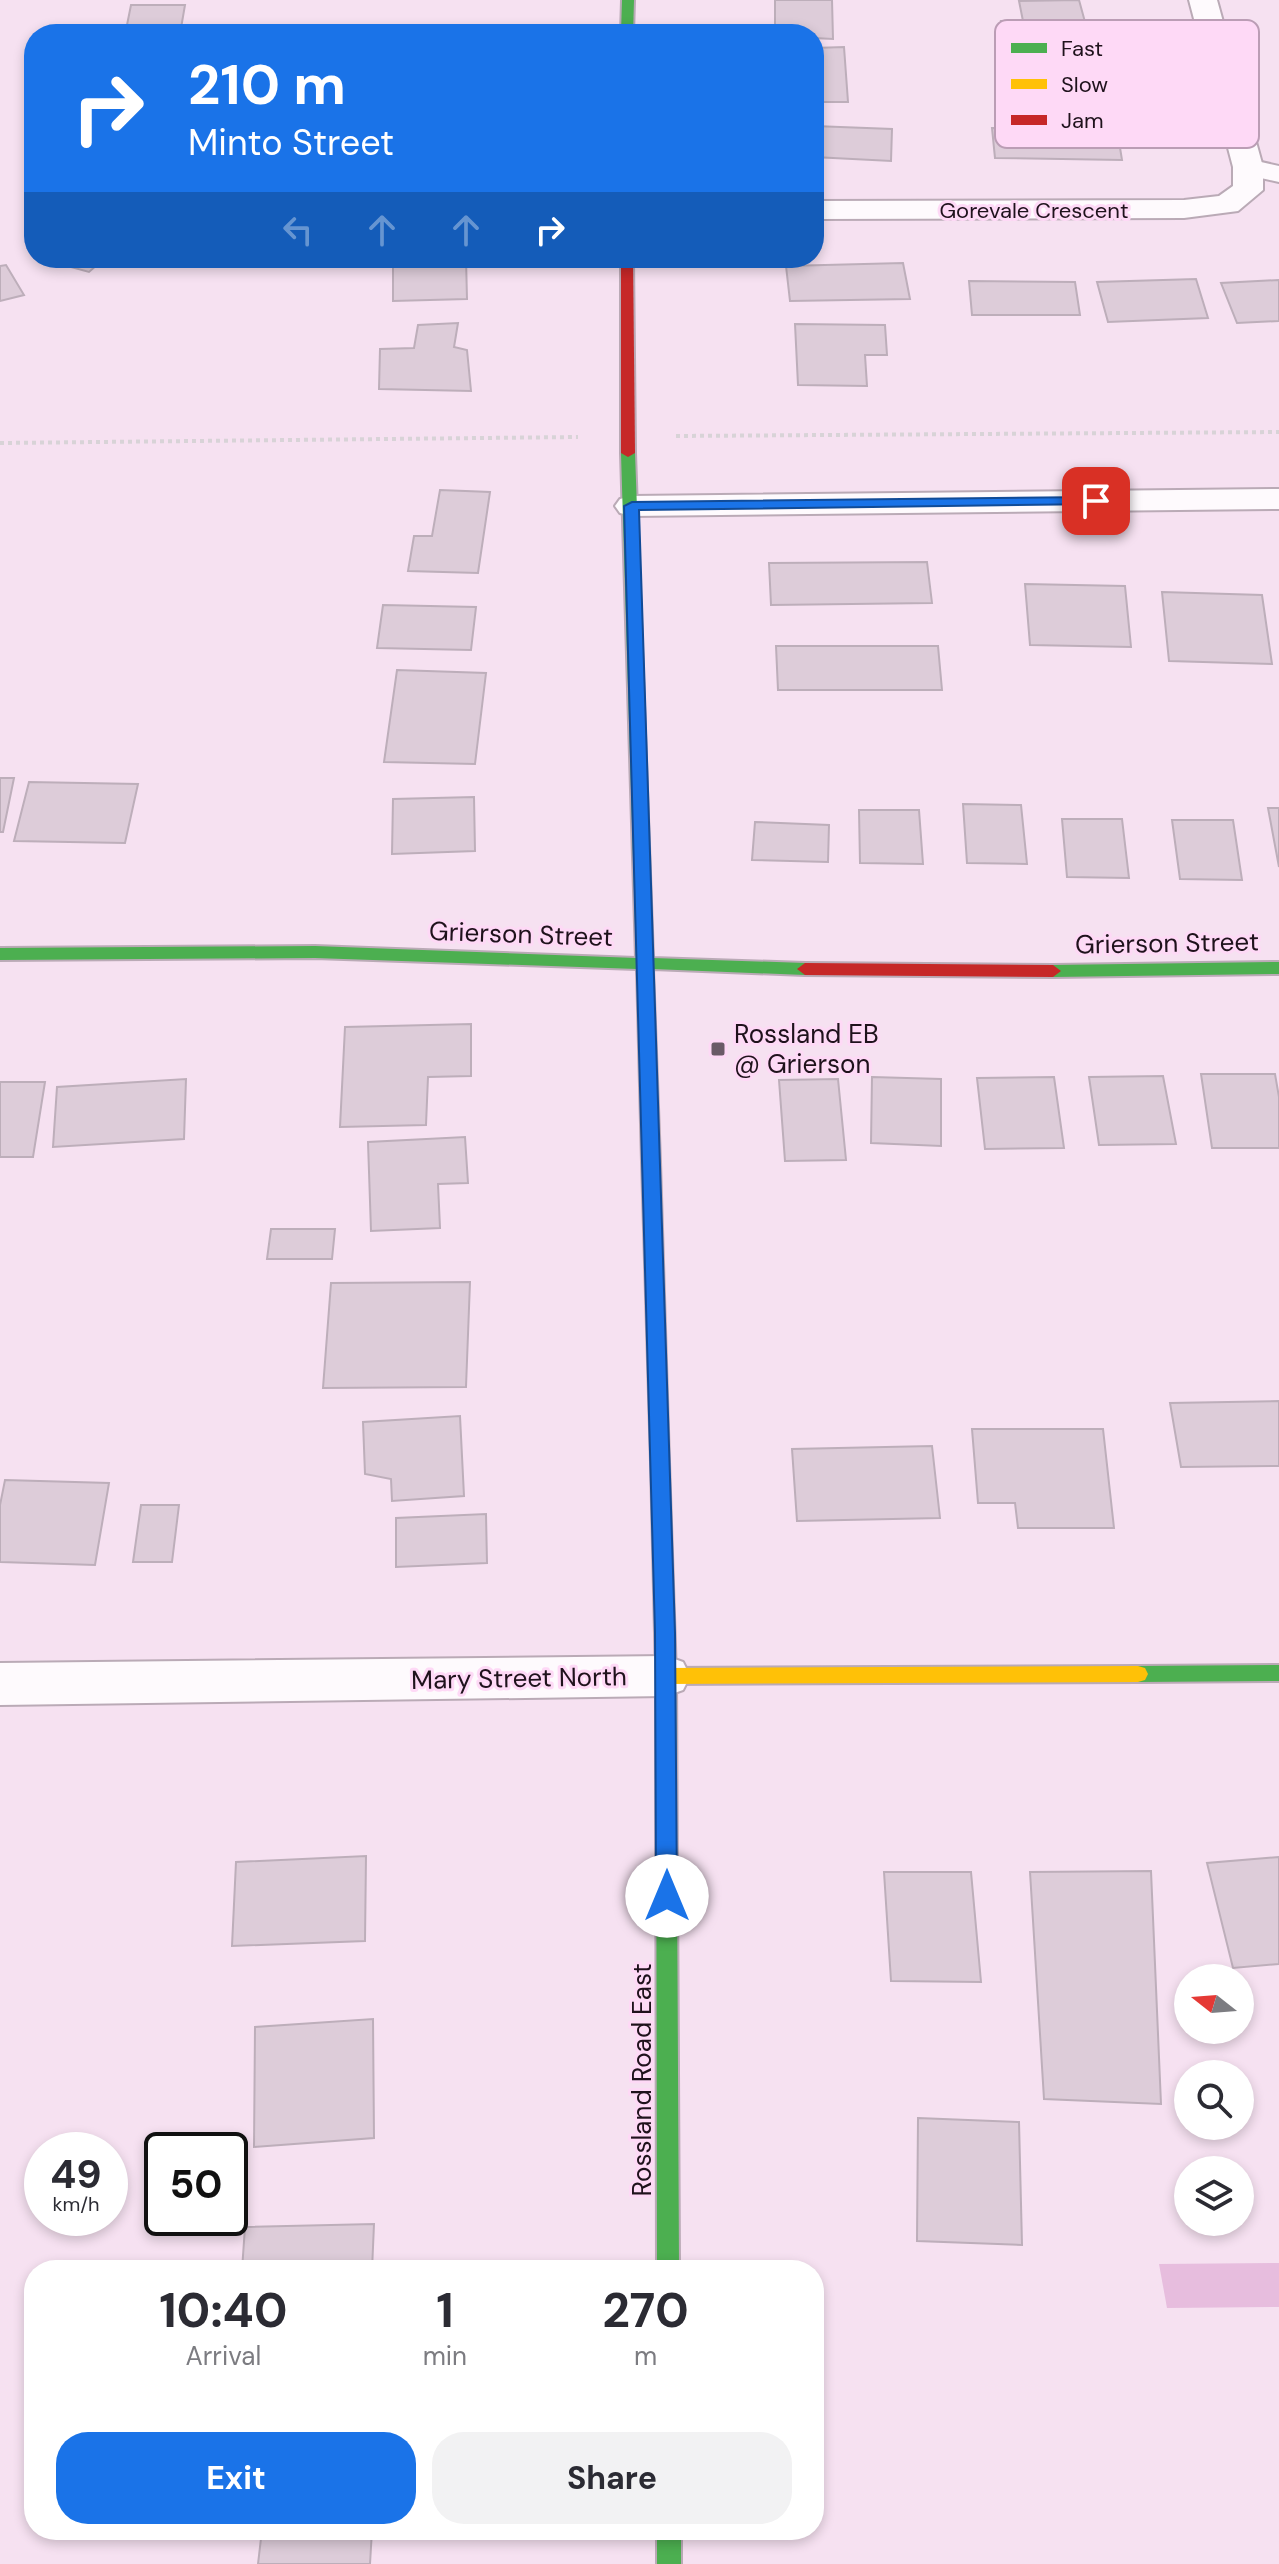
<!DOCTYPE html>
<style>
body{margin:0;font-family:"DM Sans",sans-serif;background:#f2f2f3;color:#2b2b33;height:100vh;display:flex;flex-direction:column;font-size:30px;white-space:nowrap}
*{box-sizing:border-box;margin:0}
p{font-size:26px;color:#7c7c81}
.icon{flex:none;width:44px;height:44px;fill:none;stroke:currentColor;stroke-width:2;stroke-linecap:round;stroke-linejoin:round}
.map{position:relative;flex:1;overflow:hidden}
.panel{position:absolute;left:24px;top:2260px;width:800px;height:280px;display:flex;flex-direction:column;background:#fff;border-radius:32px;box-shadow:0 4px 12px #0003}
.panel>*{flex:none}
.hud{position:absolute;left:24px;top:24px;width:800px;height:244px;border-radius:32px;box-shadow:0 4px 12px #0003;background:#1a73e8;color:#fff;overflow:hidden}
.needle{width:52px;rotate:287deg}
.buttons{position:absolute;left:1174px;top:1964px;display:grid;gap:16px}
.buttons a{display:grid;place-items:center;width:80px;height:80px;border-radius:50%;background:#fff;box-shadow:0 4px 12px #0003;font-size:40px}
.speed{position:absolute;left:24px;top:2132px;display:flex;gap:16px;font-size:40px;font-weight:700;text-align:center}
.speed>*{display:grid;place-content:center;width:104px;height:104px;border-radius:50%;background:#fff;box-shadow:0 4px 12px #0003;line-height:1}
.speed small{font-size:20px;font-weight:400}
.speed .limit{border:4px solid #111;border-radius:12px;background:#fff;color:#111}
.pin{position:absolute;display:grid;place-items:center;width:68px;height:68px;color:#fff;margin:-34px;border-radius:16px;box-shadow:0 4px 12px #0006}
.me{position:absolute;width:88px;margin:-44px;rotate:0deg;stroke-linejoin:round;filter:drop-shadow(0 0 6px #0008)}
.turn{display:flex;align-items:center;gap:28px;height:168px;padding:0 32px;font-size:36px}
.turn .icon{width:104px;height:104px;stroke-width:2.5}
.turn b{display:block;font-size:56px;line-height:68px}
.lanes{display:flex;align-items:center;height:76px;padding:0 32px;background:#0003;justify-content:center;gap:40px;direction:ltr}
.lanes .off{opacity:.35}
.eta{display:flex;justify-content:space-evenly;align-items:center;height:136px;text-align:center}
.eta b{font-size:48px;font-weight:700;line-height:56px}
.button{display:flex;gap:16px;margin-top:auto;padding:16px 32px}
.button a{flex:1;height:92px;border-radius:32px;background:#1a73e8;color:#fff;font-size:32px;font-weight:700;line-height:92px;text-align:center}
.button a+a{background:#f2f2f3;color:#2b2b33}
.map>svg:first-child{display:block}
.green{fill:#e7bdde}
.building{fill:#ddccd9;stroke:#bdaeba;stroke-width:2}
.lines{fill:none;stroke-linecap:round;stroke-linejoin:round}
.lane-casing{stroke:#baaab6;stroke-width:4}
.street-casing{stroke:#baaab6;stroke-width:4}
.fast-casing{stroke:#baaab6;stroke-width:4}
.slow-casing{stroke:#baaab6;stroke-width:4}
.jam-casing{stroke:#baaab6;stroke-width:4}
.path{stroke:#d8d3d7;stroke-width:4;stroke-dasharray:4 4;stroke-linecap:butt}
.lane{fill:#fefafd;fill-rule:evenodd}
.street{fill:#fefafd;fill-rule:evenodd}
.fast{fill:#4caf50;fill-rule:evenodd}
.slow{fill:#ffc107;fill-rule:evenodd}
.jam{fill:#c62828;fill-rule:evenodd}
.route{fill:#1a73e8;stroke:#114b97;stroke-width:2}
.poi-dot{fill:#6a5a67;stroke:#fed9f6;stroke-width:3}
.labels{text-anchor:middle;stroke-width:6;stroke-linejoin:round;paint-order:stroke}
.far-street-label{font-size:22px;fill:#1f121c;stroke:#fed9f6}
.street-label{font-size:26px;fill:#1f121c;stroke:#fed9f6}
.poi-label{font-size:26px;fill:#1f121c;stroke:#fed9f6;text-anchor:start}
.key{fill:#fed9f6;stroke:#bb9db5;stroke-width:2}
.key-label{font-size:22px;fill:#1f121c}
</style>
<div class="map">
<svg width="1279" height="2564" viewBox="0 0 1279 2564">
<rect width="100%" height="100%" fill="#f6e1f1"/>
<path class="green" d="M1279 2263V2307L1167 2308 1159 2264Z"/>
<g class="building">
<path d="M775 0H832L833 39 814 38V34H775Z"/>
<path d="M1079 0 1091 44 1007 46 1001 21H1023L1019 1Z"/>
<path d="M131 5H185L180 34H110V30H126Z"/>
<path d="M844 47 848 102H814V48Z"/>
<path d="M814 126 892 129 891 161 814 157Z"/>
<path d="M992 128 1117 129 1122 160 995 158Z"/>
<path d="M38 258H105L89 272Z"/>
<path d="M393 258H466L467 299 393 301Z"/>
<path d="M903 263 910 299 790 301 786 266Z"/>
<path d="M6 265 24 295 0 301V266Z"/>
<path d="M1196 279 1208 318 1108 322 1097 282Z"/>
<path d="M1279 280V321L1237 323 1221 283Z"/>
<path d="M969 281 1075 282 1080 315H972Z"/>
<path d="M458 323 454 347 467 350 471 391 379 389 380 349 414 348 418 325Z"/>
<path d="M795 324 885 325 887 355H865L867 386 798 385Z"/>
<path d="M440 490 490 492 478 573 408 571 414 536H432Z"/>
<path d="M927 562 932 603 771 605 769 563Z"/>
<path d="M1025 584 1125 586 1131 647 1030 645Z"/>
<path d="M1162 592 1262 595 1272 664 1169 661Z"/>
<path d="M383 605 476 607 471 650 377 648Z"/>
<path d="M776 646H938L942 690H778Z"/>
<path d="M397 670 486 673 475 764 384 762Z"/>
<path d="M0 778H14L3 832H0Z"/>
<path d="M29 782 138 784 125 843 14 841Z"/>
<path d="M474 797 475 851 392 854 393 799Z"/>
<path d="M963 804 1021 805 1027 864 967 863Z"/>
<path d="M1268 808H1279V867Z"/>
<path d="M859 810H919L923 864 860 863Z"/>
<path d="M1062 819H1122L1129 878 1067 877Z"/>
<path d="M1172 820H1233L1242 880 1180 879Z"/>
<path d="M755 822 829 825 828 862 752 860Z"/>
<path d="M471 1024V1076L428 1077 426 1125 340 1127 345 1027Z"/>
<path d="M1201 1074H1275L1279 1097V1148H1212Z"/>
<path d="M1163 1076 1176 1144 1099 1145 1089 1077Z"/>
<path d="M872 1077 941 1079V1146L871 1143Z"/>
<path d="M1054 1077 1064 1148 985 1149 977 1078Z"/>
<path d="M186 1079 184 1139 53 1147 57 1087Z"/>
<path d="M838 1079 846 1160 785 1161 779 1080Z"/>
<path d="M0 1082H45L33 1157H0Z"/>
<path d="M465 1137 468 1183 438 1184 440 1228 371 1231 368 1142Z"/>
<path d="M271 1229H335L332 1259H267Z"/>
<path d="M470 1282 466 1387 323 1388 331 1283Z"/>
<path d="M1279 1401V1466L1181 1467 1170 1403Z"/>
<path d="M460 1416 464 1496 392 1501 391 1479 365 1474 363 1422Z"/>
<path d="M972 1429H1103L1114 1528H1018L1015 1503H978Z"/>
<path d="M932 1446 940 1518 797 1521 792 1449Z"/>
<path d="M5 1480 109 1483 95 1565 0 1562V1505Z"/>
<path d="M141 1505H179L172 1562H133Z"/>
<path d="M486 1514 487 1563 396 1567V1518Z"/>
<path d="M366 1856 365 1941 232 1946 236 1862Z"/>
<path d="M1279 1857V1964L1233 1968 1207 1863Z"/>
<path d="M1151 1871 1161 2104 1044 2099 1030 1872Z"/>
<path d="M884 1872H971L981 1982 891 1981Z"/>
<path d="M373 2019 374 2138 254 2147 255 2027Z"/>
<path d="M918 2118 1019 2122 1022 2245 917 2241Z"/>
<path d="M374 2224 372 2270H242L245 2227Z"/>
<path d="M262 2530H372L370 2564H258Z"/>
</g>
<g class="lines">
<g class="lane-casing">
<path id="lane" d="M1248 159 1279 166V182L1239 173 1235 167 1239 161Z"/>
</g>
<g class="street-casing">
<g id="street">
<path d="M1189 0H1217L1263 167V190L1238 211 1184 218 814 219V201L1184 200 1219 196 1233 186V167Z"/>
<path d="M1279 489V509L632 516 620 513 615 506 620 499 632 496Z"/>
<path d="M666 1656 683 1662 690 1676 683 1690 666 1696 0 1705V1663Z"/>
</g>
</g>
<g class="fast-casing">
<g id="fast">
<path d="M622 0H634L633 34H621Z"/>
<path d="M628 449 635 453 653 958 805 963 813 969 805 975 653 969 660 1162 657 1166H645L642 1162 637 969 315 958 0 960V948L315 946 636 958 621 453Z"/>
<path d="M1279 962V974L1053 977 1045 971 1053 965Z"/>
<path d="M660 1455 667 1457 669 1462 676 1676 679 2270H657L656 1676 651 1462 653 1457Z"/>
<path d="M1279 1665V1681L1138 1682 1131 1680 1128 1674 1131 1668 1138 1666Z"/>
<rect x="657" y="2530" width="24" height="34"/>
</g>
</g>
<g class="slow-casing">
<g id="slow">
<path d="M651 1156 660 1162 669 1462 667 1467H653L651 1462 642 1162Z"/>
<path d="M1138 1666 1145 1668 1148 1674 1145 1680 1138 1682 666 1684 659 1682 656 1676 659 1670 666 1668Z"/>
</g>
</g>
<g class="jam-casing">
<g id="jam">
<path d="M621 258H633L635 453 628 457 621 453Z"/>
<path d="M805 963 1053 965 1061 971 1053 977 805 975 797 969Z"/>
</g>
</g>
<g class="path">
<path d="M676 436 1279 432"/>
<path d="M0 443 578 437"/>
</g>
<use href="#lane" class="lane"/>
<use href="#street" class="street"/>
<use href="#fast" class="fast"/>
<use href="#slow" class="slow"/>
<use href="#jam" class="jam"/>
</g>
<path class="route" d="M1096 497 1103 501 1101 504 639 510 675 1633 677 1896 674 1902 667 1905 659 1902 656 1896 655 1633 624 506 632 502Z"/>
<rect class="poi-dot" x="710" y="1041" width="16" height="16" rx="4"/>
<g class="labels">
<g class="far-street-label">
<text x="1034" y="218">Gorevale Crescent</text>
</g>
<g class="street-label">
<text transform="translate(521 934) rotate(2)" y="9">Grierson Street</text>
<text transform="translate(1167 943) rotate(-1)" y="9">Grierson Street</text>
<text transform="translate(519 1678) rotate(-1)" y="9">Mary Street North</text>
<text transform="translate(642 2080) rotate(-90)" y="9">Rossland Road East</text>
</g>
<g class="poi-label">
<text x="734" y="1043">Rossland EB<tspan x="734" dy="30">@ Grierson</tspan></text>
</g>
</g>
<rect x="995" y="20" width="264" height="128" rx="12" class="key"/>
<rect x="1011" y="43" width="36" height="10" fill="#4caf50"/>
<rect x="1011" y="79" width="36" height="10" fill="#ffc107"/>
<rect x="1011" y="115" width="36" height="10" fill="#c62828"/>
<g class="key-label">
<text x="1061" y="56">Fast</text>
<text x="1061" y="92">Slow</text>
<text x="1061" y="128">Jam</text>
</g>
</svg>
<div class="buttons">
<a><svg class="needle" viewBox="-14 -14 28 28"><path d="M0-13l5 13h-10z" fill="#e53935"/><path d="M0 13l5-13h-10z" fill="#7c7c81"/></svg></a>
<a><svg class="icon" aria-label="search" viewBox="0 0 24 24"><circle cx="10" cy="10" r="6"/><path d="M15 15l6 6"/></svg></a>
<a><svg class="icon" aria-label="layers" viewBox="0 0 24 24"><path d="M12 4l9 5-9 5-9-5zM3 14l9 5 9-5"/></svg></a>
</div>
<div class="speed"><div>49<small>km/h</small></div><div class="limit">50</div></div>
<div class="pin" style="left:1096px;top:501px;background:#d93025"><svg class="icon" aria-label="arrive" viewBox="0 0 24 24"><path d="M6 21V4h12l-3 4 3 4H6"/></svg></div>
<svg class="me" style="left:667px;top:1896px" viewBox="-20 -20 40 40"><circle r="19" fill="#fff"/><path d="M0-13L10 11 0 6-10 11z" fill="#1a73e8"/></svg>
<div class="hud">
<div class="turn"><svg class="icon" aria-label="right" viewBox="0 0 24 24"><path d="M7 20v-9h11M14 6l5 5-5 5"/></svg><div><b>210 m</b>Minto Street</div></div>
<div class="lanes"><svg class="icon off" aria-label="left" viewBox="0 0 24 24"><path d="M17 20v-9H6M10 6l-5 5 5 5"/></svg><svg class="icon off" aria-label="ahead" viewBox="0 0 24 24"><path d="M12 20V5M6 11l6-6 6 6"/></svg><svg class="icon off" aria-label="ahead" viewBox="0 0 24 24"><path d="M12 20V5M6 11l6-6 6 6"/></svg><svg class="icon" aria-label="right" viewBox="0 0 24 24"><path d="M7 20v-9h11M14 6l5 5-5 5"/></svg></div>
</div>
<section class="panel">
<div class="eta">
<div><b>10:40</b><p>Arrival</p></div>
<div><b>1</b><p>min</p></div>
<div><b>270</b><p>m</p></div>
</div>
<div class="button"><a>Exit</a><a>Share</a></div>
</section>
</div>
